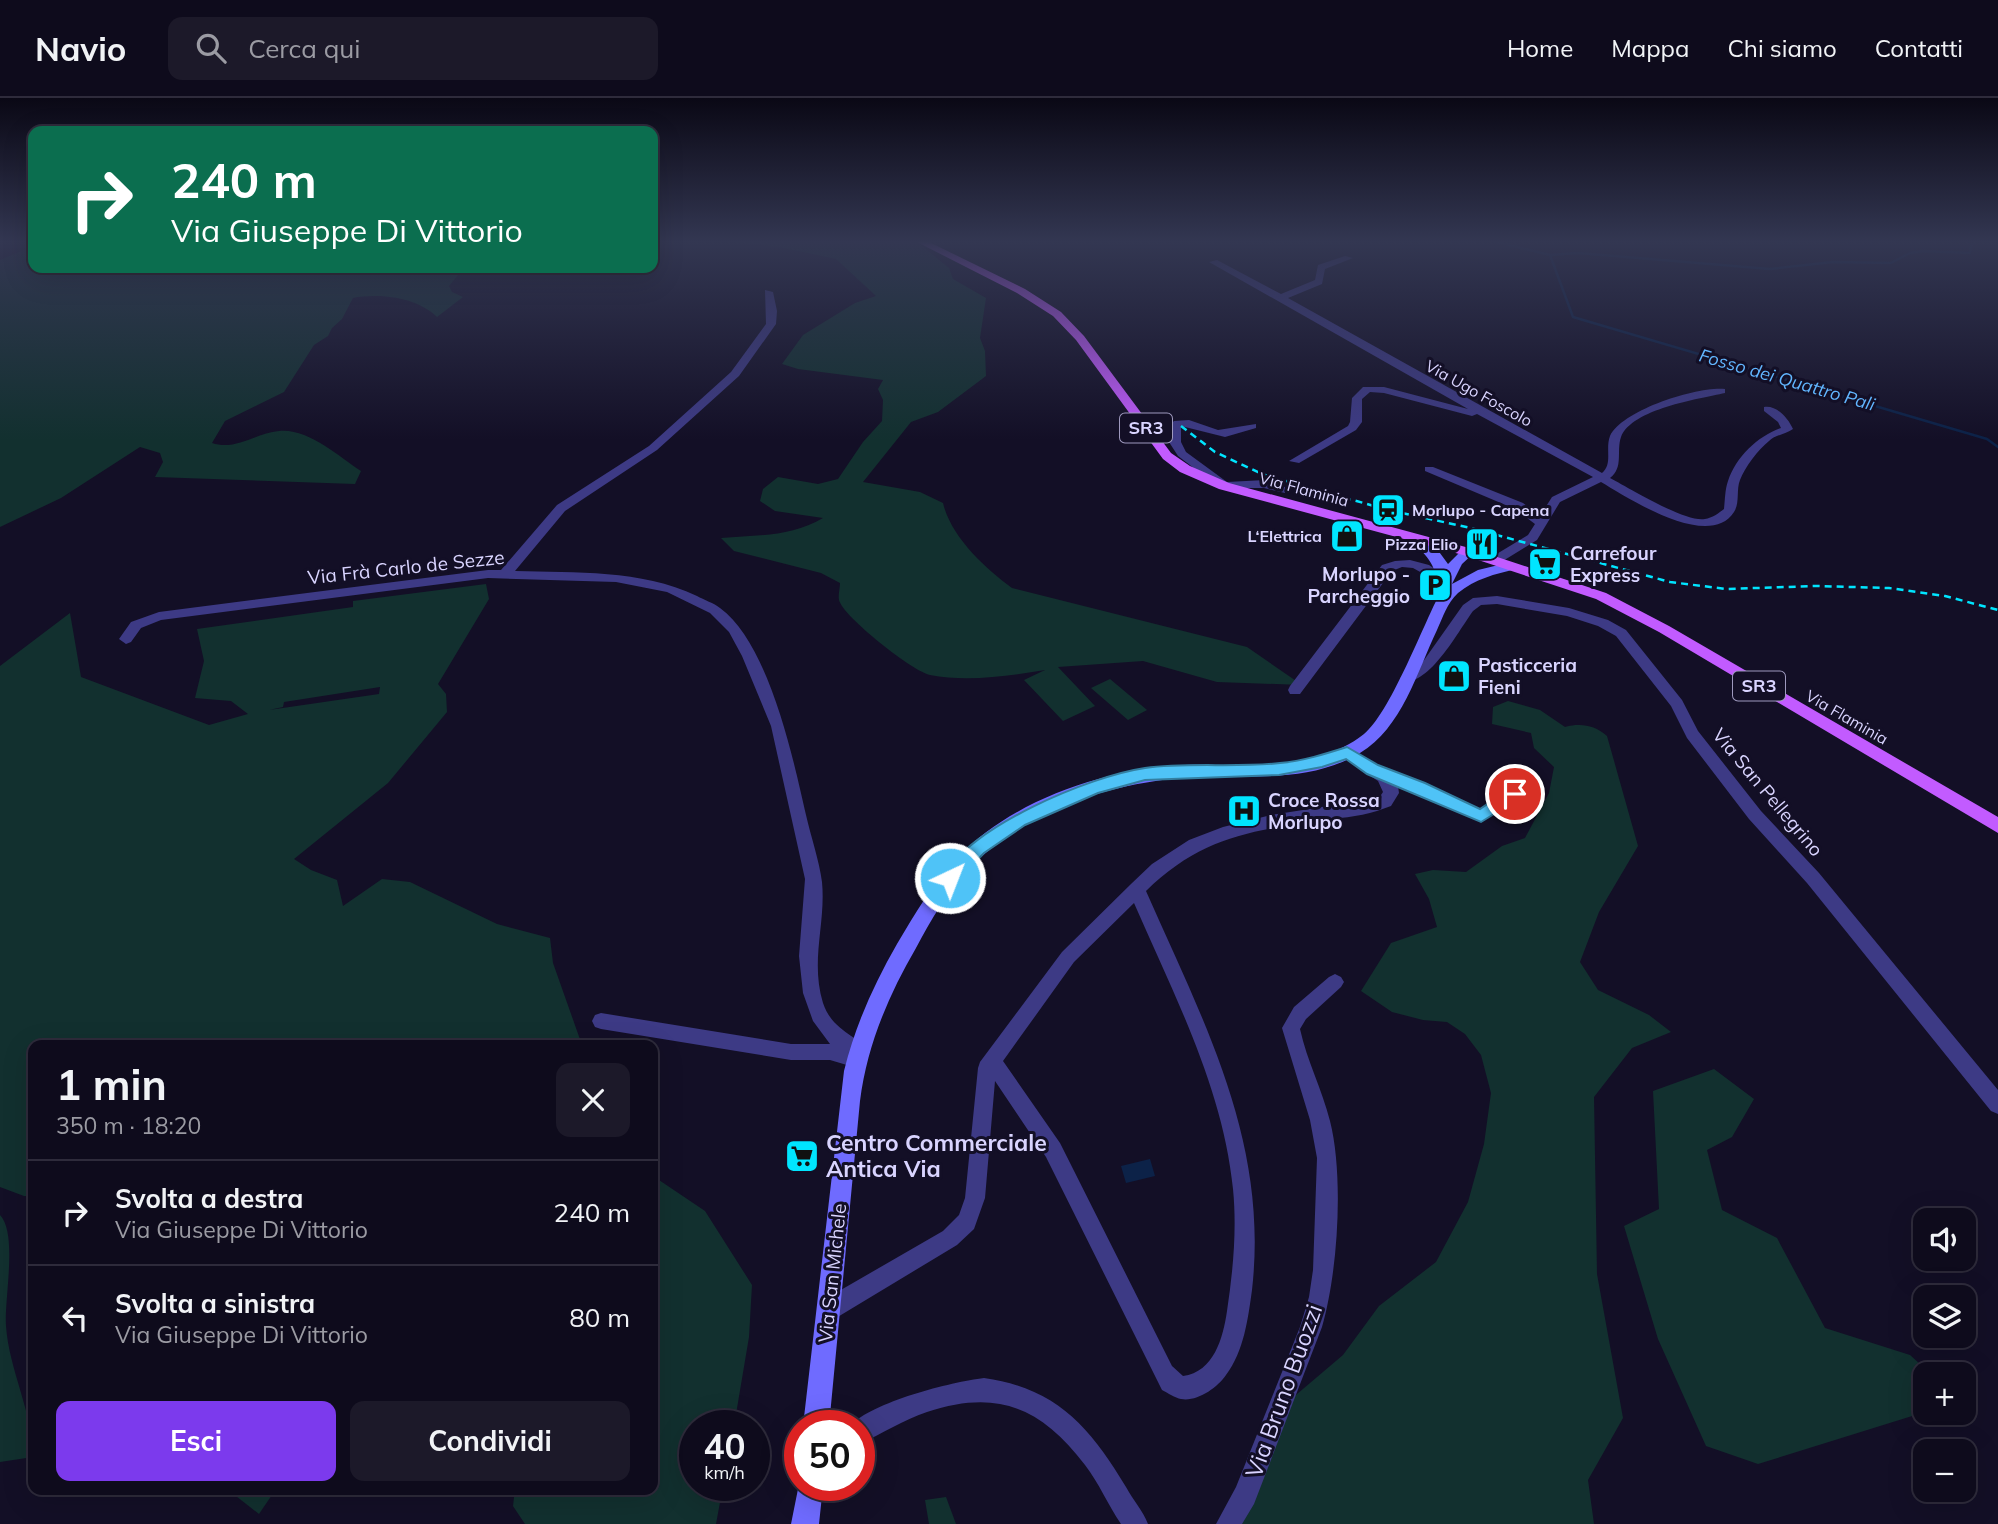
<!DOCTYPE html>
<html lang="it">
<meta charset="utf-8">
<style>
body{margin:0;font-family:Mulish,sans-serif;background:#1c1929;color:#f1f3f6;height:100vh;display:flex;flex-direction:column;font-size:26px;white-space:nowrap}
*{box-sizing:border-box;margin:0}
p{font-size:23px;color:#9b9ba3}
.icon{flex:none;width:38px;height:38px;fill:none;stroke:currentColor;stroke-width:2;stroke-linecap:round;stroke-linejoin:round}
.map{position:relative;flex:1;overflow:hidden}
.side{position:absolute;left:28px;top:942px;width:630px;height:455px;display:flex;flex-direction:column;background:#0e0b1c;border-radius:14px;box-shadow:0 7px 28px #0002,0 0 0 2px #2e2b3b}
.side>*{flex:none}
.hud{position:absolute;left:28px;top:28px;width:630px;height:147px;border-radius:14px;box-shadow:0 7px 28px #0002,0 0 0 2px #2e2b3b;background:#0b6e4f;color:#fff;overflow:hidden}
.controls{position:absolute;left:1913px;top:1110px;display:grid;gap:14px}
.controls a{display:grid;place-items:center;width:63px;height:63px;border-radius:14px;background:#0e0b1c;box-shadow:0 7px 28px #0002,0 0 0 2px #2e2b3b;font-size:35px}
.speed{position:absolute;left:679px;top:1312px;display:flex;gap:14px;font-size:35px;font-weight:700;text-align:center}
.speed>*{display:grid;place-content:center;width:91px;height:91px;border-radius:50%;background:#0e0b1c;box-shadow:0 7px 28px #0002,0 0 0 2px #2e2b3b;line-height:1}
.speed small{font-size:18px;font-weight:400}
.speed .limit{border:10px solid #d22;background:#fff;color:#111}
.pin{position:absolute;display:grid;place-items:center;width:60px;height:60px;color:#fff;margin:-30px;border:4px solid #fff;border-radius:50%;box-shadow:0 2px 7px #0007}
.me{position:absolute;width:77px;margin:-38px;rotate:43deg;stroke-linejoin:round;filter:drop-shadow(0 0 5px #0008)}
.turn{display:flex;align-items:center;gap:24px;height:147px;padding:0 28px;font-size:32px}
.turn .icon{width:91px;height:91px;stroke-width:2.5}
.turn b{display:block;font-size:49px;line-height:60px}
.round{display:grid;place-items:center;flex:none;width:74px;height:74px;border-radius:14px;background:#1c1929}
.head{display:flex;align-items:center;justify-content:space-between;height:119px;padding:0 28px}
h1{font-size:42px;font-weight:700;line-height:52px}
.button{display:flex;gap:14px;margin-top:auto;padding:14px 28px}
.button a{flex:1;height:80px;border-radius:14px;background:#7c3aed;color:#fff;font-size:28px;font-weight:700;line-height:80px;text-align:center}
.button a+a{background:#1c1929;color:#f1f3f6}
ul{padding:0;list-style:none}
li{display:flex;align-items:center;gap:21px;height:105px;padding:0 28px;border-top:2px solid #2e2b3b}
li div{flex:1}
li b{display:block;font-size:26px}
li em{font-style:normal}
header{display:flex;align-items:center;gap:42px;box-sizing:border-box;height:98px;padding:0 35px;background:#0e0b1c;border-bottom:2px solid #2e2b3b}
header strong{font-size:33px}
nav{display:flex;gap:38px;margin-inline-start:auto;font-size:24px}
.search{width:490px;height:63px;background:#1c1929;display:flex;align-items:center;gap:18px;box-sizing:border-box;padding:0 24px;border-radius:14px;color:#9b9ba3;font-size:26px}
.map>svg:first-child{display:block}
.green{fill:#12302f;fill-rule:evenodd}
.water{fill:#0c2248}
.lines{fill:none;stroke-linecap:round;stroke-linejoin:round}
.stream{stroke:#0c2248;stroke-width:2.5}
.minor{fill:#3d3a85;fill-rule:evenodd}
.secondary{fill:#6f6bff;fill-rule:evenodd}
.primary{fill:#c25bff;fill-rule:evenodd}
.rail{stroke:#00e5ff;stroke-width:2.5;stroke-dasharray:7 5;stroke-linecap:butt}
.route{fill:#4fc3f7;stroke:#337fa1;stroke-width:2}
.labels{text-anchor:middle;stroke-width:6;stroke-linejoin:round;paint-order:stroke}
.far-street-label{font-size:16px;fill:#d9d4ff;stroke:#130f26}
.far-poi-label{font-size:16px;font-weight:bold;fill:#d9d4ff;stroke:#130f26;text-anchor:end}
.far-water-label{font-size:18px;font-style:italic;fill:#62b6ff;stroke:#130f26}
.shield{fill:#130f26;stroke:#9e99be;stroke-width:2}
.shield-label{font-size:18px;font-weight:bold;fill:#d9d4ff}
.poi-label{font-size:19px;font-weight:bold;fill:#d9d4ff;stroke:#130f26;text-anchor:start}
.street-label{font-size:19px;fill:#d9d4ff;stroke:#130f26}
.near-poi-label{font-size:23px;font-weight:bold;fill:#d9d4ff;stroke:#130f26;text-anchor:start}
.near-street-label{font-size:23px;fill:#d9d4ff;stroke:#130f26}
</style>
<header>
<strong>Navio</strong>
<div class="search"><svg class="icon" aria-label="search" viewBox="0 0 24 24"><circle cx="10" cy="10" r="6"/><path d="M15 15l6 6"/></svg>Cerca qui</div>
<nav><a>Home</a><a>Mappa</a><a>Chi siamo</a><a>Contatti</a></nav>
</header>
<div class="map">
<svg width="1998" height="1426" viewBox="0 0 1998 1426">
<rect width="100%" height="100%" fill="#130f26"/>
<g class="green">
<path d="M726 143H916L949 170 953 181 986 200 980 240 985 253 986 278 938 314 911 324 863 384 920 394 943 405C951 439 985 470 1012 490L1247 549 1302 587 1217 584 1143 563 1058 569 1095 608 1063 623 1024 582 1045 572C1009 578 967 584 930 577 914 574 843 519 839 502 838 497 840 490 840 485L821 475 734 453 721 440C757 437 791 439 823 420L775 413 760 403 763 391 778 379 818 386 838 381 863 344 882 323 883 302 878 291 883 282 798 271 782 266 803 237 855 205 876 198 836 161 779 149Z"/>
<path d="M33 148V170H464L449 188 452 194 463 199 437 219C417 199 379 195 353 200L342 221 332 230 328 238 314 247 284 294 225 323 212 345C236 353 255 335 279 333 308 330 338 358 361 373L355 386 155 379 163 364 160 355 140 349 61 400 0 429V162Z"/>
<path d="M486 486 489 501 438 586 446 596 447 614 388 685 294 761 311 772 337 782 343 808 382 781 410 784 497 826 550 840 553 865 582 947H33V1098H24L0 1089V568L70 515 81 579 209 627 248 616 231 603 195 600 204 563 197 531 353 509V503ZM380 589 379 596 269 612 283 609 284 604Z"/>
<path d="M1110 581 1147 612 1128 622 1091 590Z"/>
<path d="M1508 603 1540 612 1565 629C1581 625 1594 627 1607 638L1638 748 1599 814 1580 864 1598 892 1649 917 1671 934 1632 950 1594 999 1597 1176 1623 1320 1588 1382 1594 1426H1233L1290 1302 1343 1257 1379 1208 1436 1164 1468 1104 1484 1046 1491 995 1481 957 1465 936 1447 924 1423 922 1392 914 1361 893 1391 845 1437 829 1429 801 1415 776 1433 772 1466 774 1502 748 1525 740 1549 695 1554 669 1534 650 1531 635 1492 626 1493 609Z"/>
<path d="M1714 971 1754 1001 1732 1039 1707 1052 1722 1112 1777 1140 1825 1230 1910 1257 1931 1276H1925V1314L1758 1366 1706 1348 1658 1241 1624 1128 1659 1111 1653 993Z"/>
<path d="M653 1078 705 1113 752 1187 749 1239 734 1328H695V1388H723L716 1426H525L513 1408 515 1391H653Z"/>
<path d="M0 1117C18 1136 4 1201 6 1228 9 1272 33 1315 33 1359L0 1364Z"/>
<path d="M227 1391H276L259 1416Z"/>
<path d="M946 1399 956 1426H929L925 1402Z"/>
</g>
<path class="water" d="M1150 1061 1155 1078 1126 1085 1121 1068Z"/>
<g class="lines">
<g class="stream">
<path d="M1493 143 1550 157 1573 219 1987 341 1998 349"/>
<path d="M1550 157 1578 155 1770 171 1833 164 1891 165 1910 155 1923 153 1970 155 1971 147 1976 143"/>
</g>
<g class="minor">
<path d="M1345 158 1353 160 1325 171 1322 186 1288 200 1602 375C1613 366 1605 351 1610 338 1622 312 1698 288 1725 291V295C1698 301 1632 311 1621 339 1616 354 1624 369 1610 380 1629 390 1686 425 1705 421 1712 420 1719 415 1724 411 1725 402 1725 391 1728 383 1736 359 1758 338 1781 330L1778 324 1764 313V309C1777 307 1788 320 1793 331 1786 336 1775 337 1769 343 1758 352 1745 369 1740 382 1736 392 1740 405 1734 414 1709 453 1628 400 1601 384L1560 404 1537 442 1498 466H1490V460L1528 437 1535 426 1515 411 1425 373V369H1433L1523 405 1540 418 1552 399 1593 379 1477 316 1472 318 1384 295 1370 294 1362 301V324L1356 332 1299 365 1289 363 1348 328 1350 324 1352 300 1363 289H1384L1468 311 1209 164 1217 162 1281 196 1315 182 1318 167Z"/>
<path d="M765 192 773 194 777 213 776 226 739 278 657 352 565 413 515 473C576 475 640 471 697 498 704 502 714 505 720 510 769 546 793 660 806 717 811 739 819 762 822 784 826 826 810 862 823 905 833 935 860 937 868 955L864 967 857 970 830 962H791L601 931 595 929 592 923 595 917 601 915 791 946H830L813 923 803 895 799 858 805 781 771 628 742 558 729 534 710 515 667 494 616 484 488 480 161 522 141 530 131 544 126 546 119 541 131 524 159 514 488 472H501L557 407 649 348 731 274 766 226Z"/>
<path d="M1189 322 1218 332 1256 326V330L1225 339 1181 328V344L1186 354 1227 384 1265 382 1285 389V395L1264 390H1220L1178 358 1169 344 1170 327 1174 323Z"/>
<path d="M1410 462 1429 467 1451 482 1445 486 1440 485 1413 470 1402 469 1392 473 1300 596H1290L1288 592 1290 588 1382 467 1395 463Z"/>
<path d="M1497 498 1569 510 1608 522 1626 532 1682 602 1698 633 1761 713 1819 775 1998 992V1016L1991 1013 1807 785 1749 721 1687 640 1671 608 1616 538 1598 528 1567 518 1497 506 1481 507 1473 513C1459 532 1429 589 1402 583L1400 580 1422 565 1463 507 1473 500Z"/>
<path d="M1347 649 1377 668 1480 711 1527 680 1532 678 1540 684 1537 688 1481 724 1398 688 1399 695 1391 708 1377 713C1358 719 1337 720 1318 723 1247 733 1199 741 1146 793 1204 925 1269 1043 1252 1192 1248 1221 1244 1253 1226 1277 1217 1290 1197 1304 1181 1301 1175 1300 1168 1295 1162 1292L1046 1059 995 983 985 1100 974 1131 957 1147 836 1220 828 1223 820 1220 817 1212 820 1204 943 1133 959 1117 965 1100 978 970 980 964 1062 854 1131 786 1152 766 1189 742 1223 729 1271 717 1379 700 1383 694 1378 683 1342 659 1339 655ZM1134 805C1174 897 1223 990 1233 1091 1237 1132 1233 1173 1227 1213 1223 1240 1214 1274 1183 1278L1172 1268 1060 1045 1003 963 1074 864Z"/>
<path d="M1335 876 1341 879 1344 884 1341 889 1306 921 1300 931C1307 963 1322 991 1330 1023 1344 1078 1338 1174 1322 1229L1254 1406 1242 1426H1216L1236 1389 1300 1229 1309 1199 1313 1172 1317 1060 1310 1022 1282 930 1294 909 1329 879Z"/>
<path d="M984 1280C1056 1290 1090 1329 1126 1389 1133 1402 1143 1413 1148 1426H1121C1108 1407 1099 1385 1085 1367 1041 1309 997 1291 927 1314 903 1322 882 1336 859 1346V1328H850C872 1304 951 1284 984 1280Z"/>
</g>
<g class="secondary">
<path d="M1417 436 1437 451 1448 466 1463 451H1473L1475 454 1462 466 1452 486 1478 472 1511 464 1518 468 1516 471C1495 476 1475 481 1458 495 1447 505 1443 519 1437 532 1417 574 1402 630 1360 655 1305 688 1239 675 1178 680 1103 688 1022 714 969 771 947 794 931 822 916 850 888 898 867 948 860 1003L829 1328H803L844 973C855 928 874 886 897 846 915 816 933 784 958 759 1014 701 1105 671 1185 667 1245 665 1313 676 1364 636 1389 616 1421 533 1437 501 1438 466 1431 464 1410 440Z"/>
<path d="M800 1381V1388H823L819 1426H791Z"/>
</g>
<path class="primary" d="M915 143H927L1025 191 1061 214 1084 238 1171 355 1190 368 1229 385 1473 451 1606 495 1669 528 1998 719V735L1659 534 1596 501 1463 457 1219 391 1180 374 1163 361 1076 242 1053 218 1017 195Z"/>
<path class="rail" d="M1181 328 1215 354 1262 376 1388 412 1471 430 1670 484 1726 491 1816 488 1889 490 1945 498 1998 512"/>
</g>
<linearGradient id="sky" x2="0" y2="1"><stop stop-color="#0a0815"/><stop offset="0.42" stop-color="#333752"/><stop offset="1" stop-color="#333752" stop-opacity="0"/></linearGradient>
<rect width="1998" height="342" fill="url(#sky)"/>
<path class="route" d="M1347 649 1378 667 1425 685 1480 711 1509 691H1520L1522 696 1520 700 1481 724 1367 676 1346 661 1322 669 1279 677 1145 682 1098 695 1025 727 984 755 956 785H944L942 780C968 729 1090 678 1145 670 1189 664 1235 670 1280 665 1303 663 1325 656 1347 649Z"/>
<defs>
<g id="station-square" transform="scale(1.75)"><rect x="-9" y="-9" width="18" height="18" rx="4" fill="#00e5ff" stroke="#130f26"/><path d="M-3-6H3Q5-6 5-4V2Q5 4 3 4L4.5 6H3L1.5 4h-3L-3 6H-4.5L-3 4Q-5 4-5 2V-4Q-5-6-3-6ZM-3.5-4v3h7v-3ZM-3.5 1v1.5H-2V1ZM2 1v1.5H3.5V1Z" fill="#111"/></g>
<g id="shop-square" transform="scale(1.75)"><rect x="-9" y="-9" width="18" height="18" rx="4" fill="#00e5ff" stroke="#130f26"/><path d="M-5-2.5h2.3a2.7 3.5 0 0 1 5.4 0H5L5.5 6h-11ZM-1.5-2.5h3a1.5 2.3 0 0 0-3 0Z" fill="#111"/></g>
<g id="restaurant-square" transform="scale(1.75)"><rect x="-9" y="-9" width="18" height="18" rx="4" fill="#00e5ff" stroke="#130f26"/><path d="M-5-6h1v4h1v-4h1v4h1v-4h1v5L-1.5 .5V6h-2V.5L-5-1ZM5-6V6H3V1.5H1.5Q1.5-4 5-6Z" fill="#111"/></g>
<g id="supermarket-square" transform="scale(1.75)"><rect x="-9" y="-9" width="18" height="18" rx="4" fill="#00e5ff" stroke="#130f26"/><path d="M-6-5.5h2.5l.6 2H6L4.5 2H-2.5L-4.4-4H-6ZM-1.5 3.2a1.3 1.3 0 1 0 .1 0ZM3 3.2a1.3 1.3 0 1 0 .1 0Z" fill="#111"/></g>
<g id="parking-square" transform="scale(1.75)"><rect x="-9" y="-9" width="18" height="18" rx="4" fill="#00e5ff" stroke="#130f26"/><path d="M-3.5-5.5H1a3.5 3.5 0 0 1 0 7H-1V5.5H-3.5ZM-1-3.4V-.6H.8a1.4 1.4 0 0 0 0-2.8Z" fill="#111"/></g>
<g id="hospital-square" transform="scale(1.75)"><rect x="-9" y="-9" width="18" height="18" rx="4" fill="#00e5ff" stroke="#130f26"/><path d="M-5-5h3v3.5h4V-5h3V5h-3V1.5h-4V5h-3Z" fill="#111"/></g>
</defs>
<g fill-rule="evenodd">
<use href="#station-square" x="1388" y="412"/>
<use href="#shop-square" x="1347" y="438"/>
<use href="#restaurant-square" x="1482" y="446"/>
<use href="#supermarket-square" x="1545" y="466"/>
<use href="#parking-square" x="1435" y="487"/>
<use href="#shop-square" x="1454" y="578"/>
<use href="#hospital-square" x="1244" y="713"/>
<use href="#supermarket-square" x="802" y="1058"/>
</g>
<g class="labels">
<g class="far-street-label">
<text transform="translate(1479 295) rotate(29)" y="6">Via Ugo Foscolo</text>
<text transform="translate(1304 391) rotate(15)" y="6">Via Flaminia</text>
<text transform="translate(1847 619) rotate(30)" y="6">Via Flaminia</text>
</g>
<g class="far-poi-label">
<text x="1412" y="418" text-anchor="start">Morlupo - Capena</text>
<text x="1322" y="444">L‘Elettrica</text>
<text x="1458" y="452">Pizza Elio</text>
</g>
<g class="far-water-label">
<text transform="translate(1787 282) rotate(16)" y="6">Fosso dei Quattro Pali</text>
</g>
<g class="shield">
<rect x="1120" y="315.5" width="52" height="29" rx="5"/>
<rect x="1733" y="573.5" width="52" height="29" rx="5"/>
</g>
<g class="shield-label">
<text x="1146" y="336">SR3</text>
<text x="1759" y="594">SR3</text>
</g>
<g class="poi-label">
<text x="1570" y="462">Carrefour<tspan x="1570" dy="22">Express</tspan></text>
<text x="1410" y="483" text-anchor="end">Morlupo -<tspan x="1410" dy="22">Parcheggio</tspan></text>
<text x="1478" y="574">Pasticceria<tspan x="1478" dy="22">Fieni</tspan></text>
<text x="1268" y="709">Croce Rossa<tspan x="1268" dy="22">Morlupo</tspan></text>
</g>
<g class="street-label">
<text transform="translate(406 469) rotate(-6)" y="7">Via Frà Carlo de Sezze</text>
<text transform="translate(1768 694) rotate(50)" y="7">Via San Pellegrino</text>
<text transform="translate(832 1175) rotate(-84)" y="7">Via San Michele</text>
</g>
<g class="near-poi-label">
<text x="826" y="1053">Centro Commerciale<tspan x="826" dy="26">Antica Via</tspan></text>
</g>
<g class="near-street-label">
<text transform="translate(1284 1293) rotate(-70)" y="8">Via Bruno Buozzi</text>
</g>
</g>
</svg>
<div class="controls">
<a><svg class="icon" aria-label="sound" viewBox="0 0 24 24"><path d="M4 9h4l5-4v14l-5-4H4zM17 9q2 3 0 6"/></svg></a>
<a><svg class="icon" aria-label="layers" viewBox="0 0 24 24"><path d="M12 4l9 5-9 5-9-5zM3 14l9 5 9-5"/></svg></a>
<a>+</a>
<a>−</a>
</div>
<div class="speed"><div>40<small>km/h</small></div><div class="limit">50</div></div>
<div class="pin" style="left:1515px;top:696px;background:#d93025"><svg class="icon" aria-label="arrive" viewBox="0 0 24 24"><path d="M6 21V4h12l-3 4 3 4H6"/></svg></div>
<svg class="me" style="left:950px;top:780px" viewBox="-20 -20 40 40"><circle r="17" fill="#4fc3f7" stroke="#fff" stroke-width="3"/><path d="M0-11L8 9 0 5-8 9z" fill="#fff"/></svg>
<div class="hud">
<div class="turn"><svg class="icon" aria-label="right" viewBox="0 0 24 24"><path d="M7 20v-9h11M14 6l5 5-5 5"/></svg><div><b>240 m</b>Via Giuseppe Di Vittorio</div></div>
</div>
<section class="side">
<div class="head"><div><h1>1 min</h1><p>350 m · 18:20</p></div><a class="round"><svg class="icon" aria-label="close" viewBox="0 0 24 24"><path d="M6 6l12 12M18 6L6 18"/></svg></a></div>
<ul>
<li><svg class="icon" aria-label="right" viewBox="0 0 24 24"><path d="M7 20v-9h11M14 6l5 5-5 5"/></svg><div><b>Svolta a destra</b><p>Via Giuseppe Di Vittorio</p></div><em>240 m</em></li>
<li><svg class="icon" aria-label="left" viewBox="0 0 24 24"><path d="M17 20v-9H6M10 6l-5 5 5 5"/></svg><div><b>Svolta a sinistra</b><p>Via Giuseppe Di Vittorio</p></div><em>80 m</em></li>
</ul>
<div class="button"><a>Esci</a><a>Condividi</a></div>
</section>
</div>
